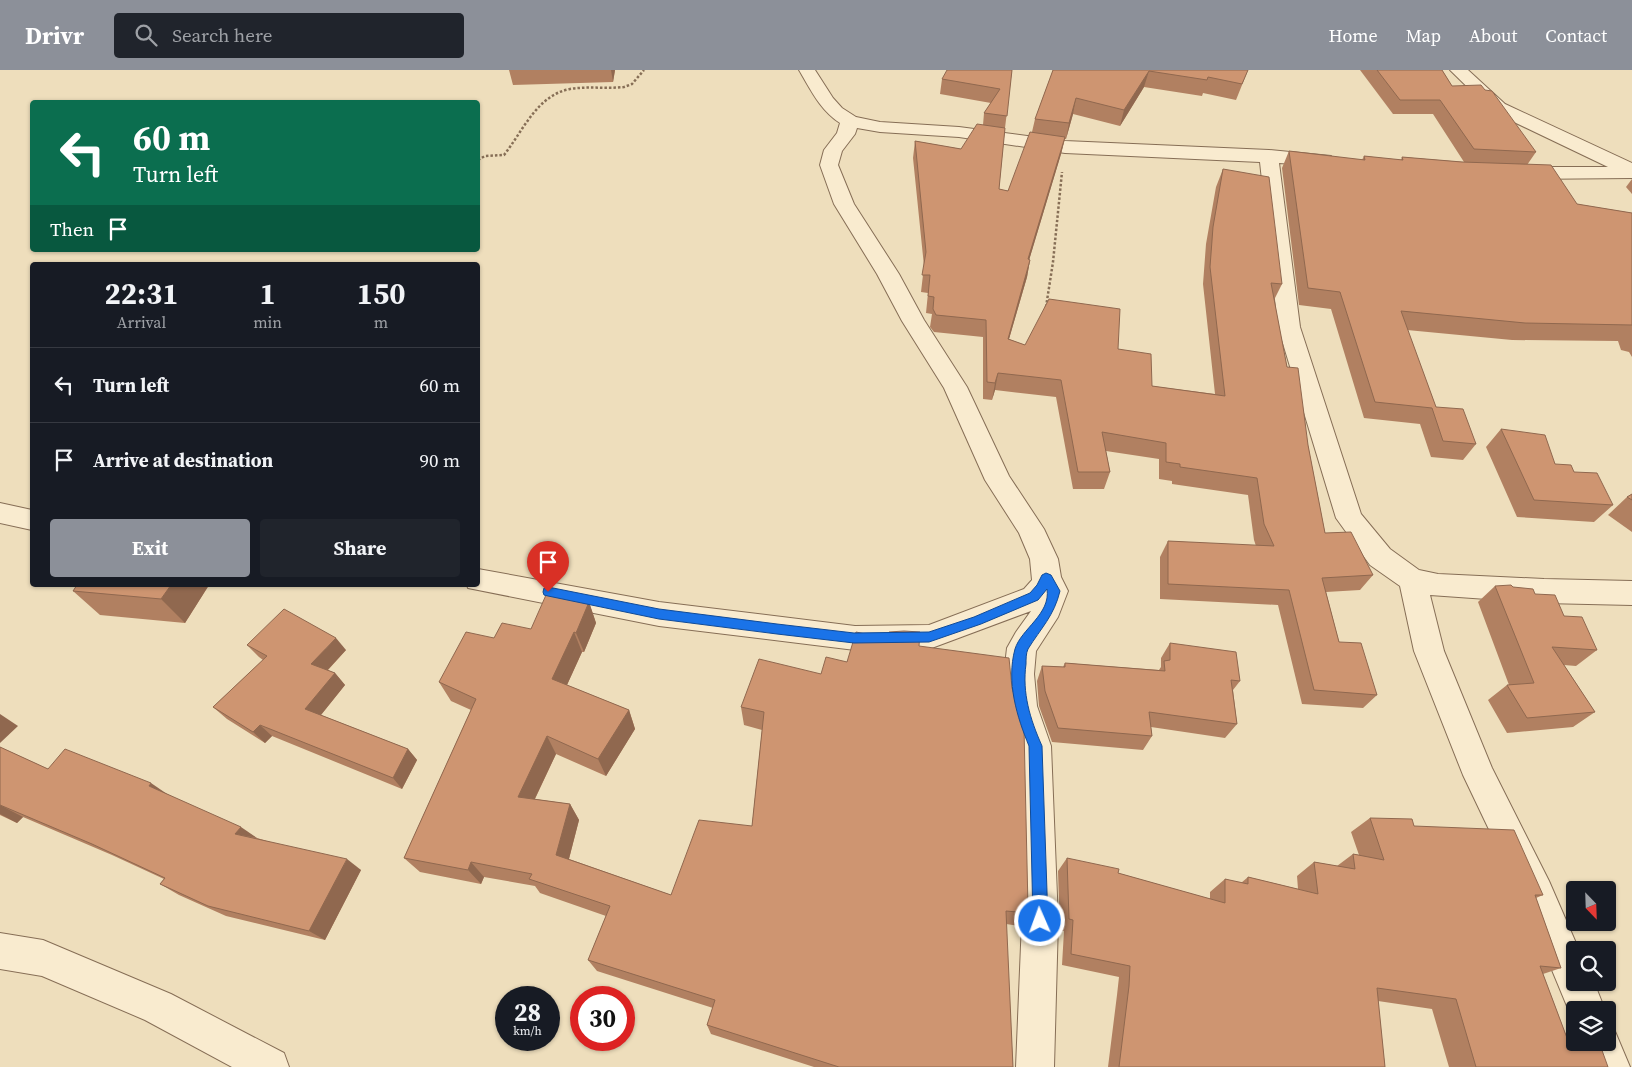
<!DOCTYPE html>
<style>
body{margin:0;font-family:"Source Serif 4",serif;background:#20242c;color:#f1f3f6;height:100vh;display:flex;flex-direction:column;font-size:19px;white-space:nowrap}
*{box-sizing:border-box;margin:0}
p{font-size:16px;color:#9ea1a6}
.icon{flex:none;width:28px;height:28px;fill:none;stroke:currentColor;stroke-width:2;stroke-linecap:round;stroke-linejoin:round}
.map{position:relative;flex:1;overflow:hidden}
.details{position:absolute;left:30px;top:192px;width:450px;height:325px;display:flex;flex-direction:column;background:#171b24;border-radius:5px;box-shadow:0 1px 4px #0004}
.details>*{flex:none}
.guide{position:absolute;left:30px;top:30px;width:450px;height:152px;border-radius:5px;box-shadow:0 1px 4px #0004;background:#0b6e4f;color:#fff;overflow:hidden}
.needle{width:32px;rotate:157deg}
.buttons{position:absolute;left:1566px;top:811px;display:grid;gap:10px}
.buttons a{display:grid;place-items:center;width:50px;height:50px;border-radius:5px;background:#171b24;box-shadow:0 1px 4px #0004;font-size:25px}
.speed{position:absolute;left:495px;top:916px;display:flex;gap:10px;font-size:25px;font-weight:700;text-align:center}
.speed>*{display:grid;place-content:center;width:65px;height:65px;border-radius:50%;background:#171b24;box-shadow:0 1px 4px #0004;line-height:1}
.speed small{font-size:12px;font-weight:400}
.speed .limit{border:8px solid #d22;background:#fff;color:#111}
.pin{position:absolute;display:grid;place-items:center;width:42px;height:42px;color:#fff;margin:-51px -21px;border-radius:50% 50% 50% 0;rotate:-45deg;box-shadow:0 0 5px #0007}
.pin .icon{rotate:45deg}
.me{position:absolute;width:55px;margin:-28px;rotate:358deg;stroke-linejoin:round;filter:drop-shadow(0 0 4px #0008)}
.turn{display:flex;align-items:center;gap:18px;height:105px;padding:0 20px;font-size:22px}
.turn .icon{width:65px;height:65px;stroke-width:2.5}
.turn b{display:block;font-size:35px;line-height:42px}
.then{display:flex;align-items:center;height:48px;padding:0 20px;background:#0003;gap:10px;font-size:19px}
.eta{display:flex;justify-content:space-evenly;align-items:center;height:85px;text-align:center}
.eta b{font-size:30px;font-weight:700;line-height:35px}
.action{display:flex;gap:10px;margin-top:auto;padding:10px 20px}
.action a{flex:1;height:58px;border-radius:5px;background:#8c9099;color:#fff;font-size:20px;font-weight:700;line-height:58px;text-align:center}
.action a+a{background:#20242c;color:#f1f3f6}
ul{padding:0;list-style:none}
li{display:flex;align-items:center;gap:15px;height:75px;padding:0 20px;border-top:1px solid #363941}
li div{flex:1}
li b{display:block;font-size:19px}
li em{font-style:normal}
header{display:flex;align-items:center;gap:30px;box-sizing:border-box;height:70px;padding:0 25px;background:#8c9099;color:#fff}
header strong{font-size:24px}
nav{display:flex;gap:28px;margin-inline-start:auto;font-size:18px}
.search{width:350px;height:45px;background:#20242c;display:flex;align-items:center;gap:12px;box-sizing:border-box;padding:0 18px;border-radius:5px;color:#9ea1a6;font-size:19px}
.map>svg:first-child{display:block}
.lines{fill:none;stroke-linecap:round;stroke-linejoin:round}
.street-casing{stroke:#866e56;stroke-width:2}
.path{stroke:#866e56;stroke-width:2.5;stroke-dasharray:2.5 2;stroke-linecap:butt}
.street{fill:#f9ebcf;fill-rule:evenodd}
.wall{fill:#b18061}
.shaded-wall{fill:#90684f}
.building{fill:#ce9571;stroke:#90684f}
.route{fill:#1a73e8;stroke:#114b97}
</style>
<header>
<strong>Drivr</strong>
<div class="search"><svg class="icon" aria-label="search" viewBox="0 0 24 24"><circle cx="10" cy="10" r="6"/><path d="M15 15l6 6"/></svg>Search here</div>
<nav><a>Home</a><a>Map</a><a>About</a><a>Contact</a></nav>
</header>
<div class="map">
<svg width="1632" height="997" viewBox="0 0 1632 997">
<rect width="100%" height="100%" fill="#eedebc"/>
<g class="lines">
<g class="street-casing">
<g id="street">
<path d="M799 0H815L833 28 842 38 856 47 880 52 959 57 1065 71 1269 80 1331 86 1333 90 1331 94 1324 96 1279 93 1300 257 1361 444 1390 479 1419 500 1438 504 1544 509 1632 511V535L1544 533 1430 525 1444 581 1492 698 1549 811 1579 880H1575V912H1594L1605 940H1575L1574 953 1525 835 1463 705 1414 581 1400 516 1370 495 1336 448 1278 257 1260 92 1065 83 959 67 880 62 857 58 855 64 842 81 838 95 854 134 899 204 924 250 967 317 1009 406 1044 459 1058 489 1061 507 1068 521 1058 547 1036 581 1034 604 1037 636 1051 676 1058 851 1054 997H1016L1022 851 1019 676 1007 636 1004 604 1007 578 1016 562 1031 541 929 579 855 580 659 556 468 518 467 515H478V499L659 532 855 556 929 555 1024 519 1032 510 1030 489 1019 463 985 410 944 318 902 251 877 204 834 134 820 95 824 80 837 63 840 53C820 40 811 20 799 0Z"/>
<path d="M1450 0H1468L1505 34 1632 93V108L1519 109 1512 107 1509 103 1512 99 1519 97H1608L1493 42Z"/>
<path d="M0 433 32 440V460L0 453Z"/>
<path d="M0 863 43 870 171 924 284 983 289 997H232L145 950 42 906 0 899Z"/>
<path d="M1608 956 1614 959 1630 997H1592L1582 972H1608Z"/>
</g>
</g>
<g class="path">
<path d="M478 90 485 86 504 85C523 61 537 25 570 19 588 16 606 19 624 17L632 14 644 0"/>
<path d="M1046 237 1053 192 1062 102"/>
</g>
<use href="#street" class="street"/>
</g>
<g class="wall">
<path d="M509 0H615L613 12 513 15Z"/>
<path d="M1012 0 1005 58 999 119 1008 121 1032 62 1035 49 1053 0H1248L1236 30 1203 23 1202 26 1144 17 1120 56 1073 44 1066 69H1065L1061 84 1029 190H1030L1027 207 1009 269 1025 275 1118 279 1152 316 1215 324 1203 214 1206 174 1216 117 1223 99 1282 214 1274 230 1287 297 1308 375 1325 463 1373 505 1360 520 1326 522 1339 572 1377 625 1363 638 1302 634 1278 535 1160 529V487L1168 471 1256 476 1254 470 1248 425 1172 414V411L1159 409V389L1106 381 1110 402 1104 419H1073L1056 327 995 320 992 330 983 329V267L934 262 930 257 932 244 926 243 928 223 921 222 924 196 913 88 915 71 961 79 983 55 984 43 991 33 940 24 942 9Z"/>
<path d="M1360 0H1442L1452 16 1536 82 1527 95 1577 134 1632 143V287L1629 282 1621 280 1618 271 1512 270 1407 260 1436 337 1476 374 1463 390 1431 387 1420 354 1364 348 1331 239 1299 235 1282 98 1289 81 1362 90 1364 86 1401 90 1402 87 1464 92 1433 44H1393Z"/>
<path d="M1632 109V124L1626 117Z"/>
<path d="M1501 359 1555 394 1574 402 1613 435 1594 452 1517 447 1486 377Z"/>
<path d="M1632 424V462L1608 445 1627 427Z"/>
<path d="M76 515H209L185 553 100 545 73 521 77 516Z"/>
<path d="M1495 516 1513 517 1535 524 1564 546 1597 580 1576 596 1564 595 1595 642 1573 657 1507 663 1488 630 1507 615H1509L1478 532Z"/>
<path d="M589 532 596 553 584 582H582L567 615 629 640 635 659 606 706 556 684 535 729 570 734 579 750 569 789 671 825 752 756 762 660 744 655 741 637 821 604 847 592 888 569 889 562 919 576 1028 843 1020 856 1006 854 1013 997H814L711 964 707 955 713 938 597 901 588 890 606 846 540 823 535 816 484 807 481 814 420 802 404 788 471 640 451 631 439 612 494 568 531 559Z"/>
<path d="M1170 573 1240 611 1233 620 1237 654 1225 668 1151 657 1152 666 1143 680 1052 672 1039 636 1037 611 1042 596 1063 597 1065 593 1159 600 1161 597V588Z"/>
<path d="M247 575 346 580 328 600 335 603 345 615 321 645 408 679 417 690 402 719 272 666 265 673 227 649 213 637 263 590 259 587Z"/>
<path d="M0 677 48 699 167 724 257 768 361 800 325 870 226 846 179 825 160 814 164 809 112 785 23 747 17 753 0 745Z"/>
<path d="M1370 748 1414 756 1543 825 1536 828 1561 898 1543 904 1567 968 1608 997H1449L1432 939 1378 931 1385 997H1108L1117 925 1119 907 1062 895 1064 861H1060L1058 801 1067 788 1118 803 1210 829V822L1225 809 1241 813 1248 807 1298 819 1297 806 1314 792 1337 796 1353 784 1359 785 1351 762Z"/>
</g>
<g class="shaded-wall">
<path d="M611 0H615L613 12Z"/>
<path d="M1149 1 1144 17 1120 56 1124 40Z"/>
<path d="M1076 28 1073 44 1066 69 1069 53Z"/>
<path d="M1065 67 1061 84 1024 207 1028 189Z"/>
<path d="M1030 190 1027 207 1004 286 1008 269Z"/>
<path d="M998 303 995 320 992 330 995 313Z"/>
<path d="M171 515H209L185 553 161 529Z"/>
<path d="M589 532 596 553 584 582 576 563Z"/>
<path d="M574 562 582 582 561 628 552 609Z"/>
<path d="M336 568 346 580 322 606 311 594Z"/>
<path d="M335 603 345 615 316 651 305 639Z"/>
<path d="M629 640 635 659 606 706 598 689Z"/>
<path d="M0 644 18 656 0 673Z"/>
<path d="M260 655 272 666 265 673 253 662Z"/>
<path d="M547 666 556 684 528 743 518 727Z"/>
<path d="M408 679 417 690 402 719 393 708Z"/>
<path d="M151 713 170 726 149 716Z"/>
<path d="M570 734 579 750 566 800 556 785Z"/>
<path d="M0 735 23 747 17 753 0 744Z"/>
<path d="M241 757 257 768 235 764Z"/>
<path d="M347 789 361 800 325 870 309 861Z"/>
<path d="M471 792 484 807 481 814 468 800Z"/>
</g>
<g class="building">
<path d="M947 0H1012L1007 46 984 43 1000 19 942 9Z"/>
<path d="M1053 0H1248L1242 14 1208 7 1207 10 1149 1 1124 40 1076 28 1069 53 1035 49Z"/>
<path d="M1377 0H1442L1452 16 1481 15 1485 20 1492 21 1536 82 1474 79 1440 30H1400Z"/>
<path d="M977 54 1005 58 999 119 1008 121 1030 62 1065 67 1028 189 1030 190 1008 269 1025 275 1049 229 1120 239 1118 279 1151 284 1152 316 1225 326 1210 197 1213 157 1223 99 1269 107 1282 214 1271 213 1287 297 1298 298 1308 375 1325 463 1351 462 1373 505 1322 508 1339 572 1361 573 1377 625 1314 620 1289 520 1168 514V471L1274 476 1264 454 1257 408 1180 397V394L1166 392V373L1102 362 1110 402H1078L1061 310 998 303 995 313 987 312 986 250 936 245 933 239 934 227 928 226 930 205H922L926 182 915 71 961 79Z"/>
<path d="M1289 81 1365 90 1364 86 1403 90 1402 87 1462 92 1551 95 1577 134 1632 143V255L1525 253 1401 241 1436 337 1463 339 1476 374 1443 371 1432 338 1375 332 1340 222 1308 218Z"/>
<path d="M1501 359 1545 365 1555 394 1571 395 1574 402 1597 403 1613 435 1534 430Z"/>
<path d="M1632 424V430L1627 427Z"/>
<path d="M77 515H171L161 529 73 521Z"/>
<path d="M1511 515 1513 517 1533 519 1535 524 1555 525 1564 546 1582 547 1597 580 1552 577 1595 642 1527 648 1507 615 1534 613 1495 516Z"/>
<path d="M546 525 589 532 576 563 574 562 552 609 629 640 598 689 547 666 518 727 570 734 556 785 671 825 699 750 752 756 764 642 741 637 759 589 821 604 826 587 847 592 856 562 889 569V562L904 561 920 562 919 576 1009 588 1012 618 1024 658 1028 838V843L1006 841 1013 997H839L707 955 715 930 588 890 610 836 529 809 532 804 471 792 468 800 404 788 476 629 439 612 466 562 494 568 502 553 531 559Z"/>
<path d="M284 539 336 568 311 594 335 603 305 639 408 679 393 708 260 655 253 662 213 637 267 586 247 575Z"/>
<path d="M1170 573 1236 582 1240 611 1231 610 1237 654 1149 642 1152 666 1058 658 1045 621 1042 596 1065 597V593L1165 601 1164 591 1170 590Z"/>
<path d="M0 677 48 699 65 679 151 713 149 716 241 757 235 764 347 789 309 861 208 836 160 814 165 808 92 774 0 735Z"/>
<path d="M1370 748 1412 749 1414 756 1514 760 1543 825H1535L1561 898 1540 896 1567 968H1575V972H1599L1608 997H1476L1456 929 1377 918 1385 997H1119L1129 916 1130 896 1071 884 1073 850 1069 849 1067 788 1119 799 1118 803 1225 833V809L1248 814V807L1318 824 1314 792 1355 799 1353 784 1384 790Z"/>
</g>
<path class="route" d="M1046 503 1051 505 1060 521C1054 546 1041 558 1028 579 1026 583 1026 589 1026 594 1022 623 1030 649 1042 676L1048 851 1045 856 1040 858 1035 856 1033 851 1029 676C1017 647 1006 612 1015 579 1021 559 1051 544 1047 519L1038 530 981 554 929 572 854 573 777 564 659 549 548 526 544 525 543 522 544 518 548 517 659 539 777 554 854 563 929 562 974 547 1030 523 1037 515 1042 505Z"/>
</svg>
<div class="buttons">
<a><svg class="needle" viewBox="-14 -14 28 28"><path d="M0-13l5 13h-10z" fill="#e53935"/><path d="M0 13l5-13h-10z" fill="#9ea1a6"/></svg></a>
<a><svg class="icon" aria-label="search" viewBox="0 0 24 24"><circle cx="10" cy="10" r="6"/><path d="M15 15l6 6"/></svg></a>
<a><svg class="icon" aria-label="layers" viewBox="0 0 24 24"><path d="M12 4l9 5-9 5-9-5zM3 14l9 5 9-5"/></svg></a>
</div>
<div class="speed"><div>28<small>km/h</small></div><div class="limit">30</div></div>
<div class="pin" style="left:548px;top:522px;background:#d93025"><svg class="icon" aria-label="arrive" viewBox="0 0 24 24"><path d="M6 21V4h12l-3 4 3 4H6"/></svg></div>
<svg class="me" style="left:1040px;top:851px" viewBox="-20 -20 40 40"><circle r="17" fill="#1a73e8" stroke="#fff" stroke-width="3"/><path d="M0-11L8 9 0 5-8 9z" fill="#fff"/></svg>
<div class="guide">
<div class="turn"><svg class="icon" aria-label="left" viewBox="0 0 24 24"><path d="M17 20v-9H6M10 6l-5 5 5 5"/></svg><div><b>60 m</b>Turn left</div></div>
<div class="then">Then<svg class="icon" aria-label="arrive" viewBox="0 0 24 24"><path d="M6 21V4h12l-3 4 3 4H6"/></svg></div>
</div>
<section class="details">
<div class="eta">
<div><b>22:31</b><p>Arrival</p></div>
<div><b>1</b><p>min</p></div>
<div><b>150</b><p>m</p></div>
</div>
<ul>
<li><svg class="icon" aria-label="left" viewBox="0 0 24 24"><path d="M17 20v-9H6M10 6l-5 5 5 5"/></svg><div><b>Turn left</b></div><em>60 m</em></li>
<li><svg class="icon" aria-label="arrive" viewBox="0 0 24 24"><path d="M6 21V4h12l-3 4 3 4H6"/></svg><div><b>Arrive at destination</b></div><em>90 m</em></li>
</ul>
<div class="action"><a>Exit</a><a>Share</a></div>
</section>
</div>
